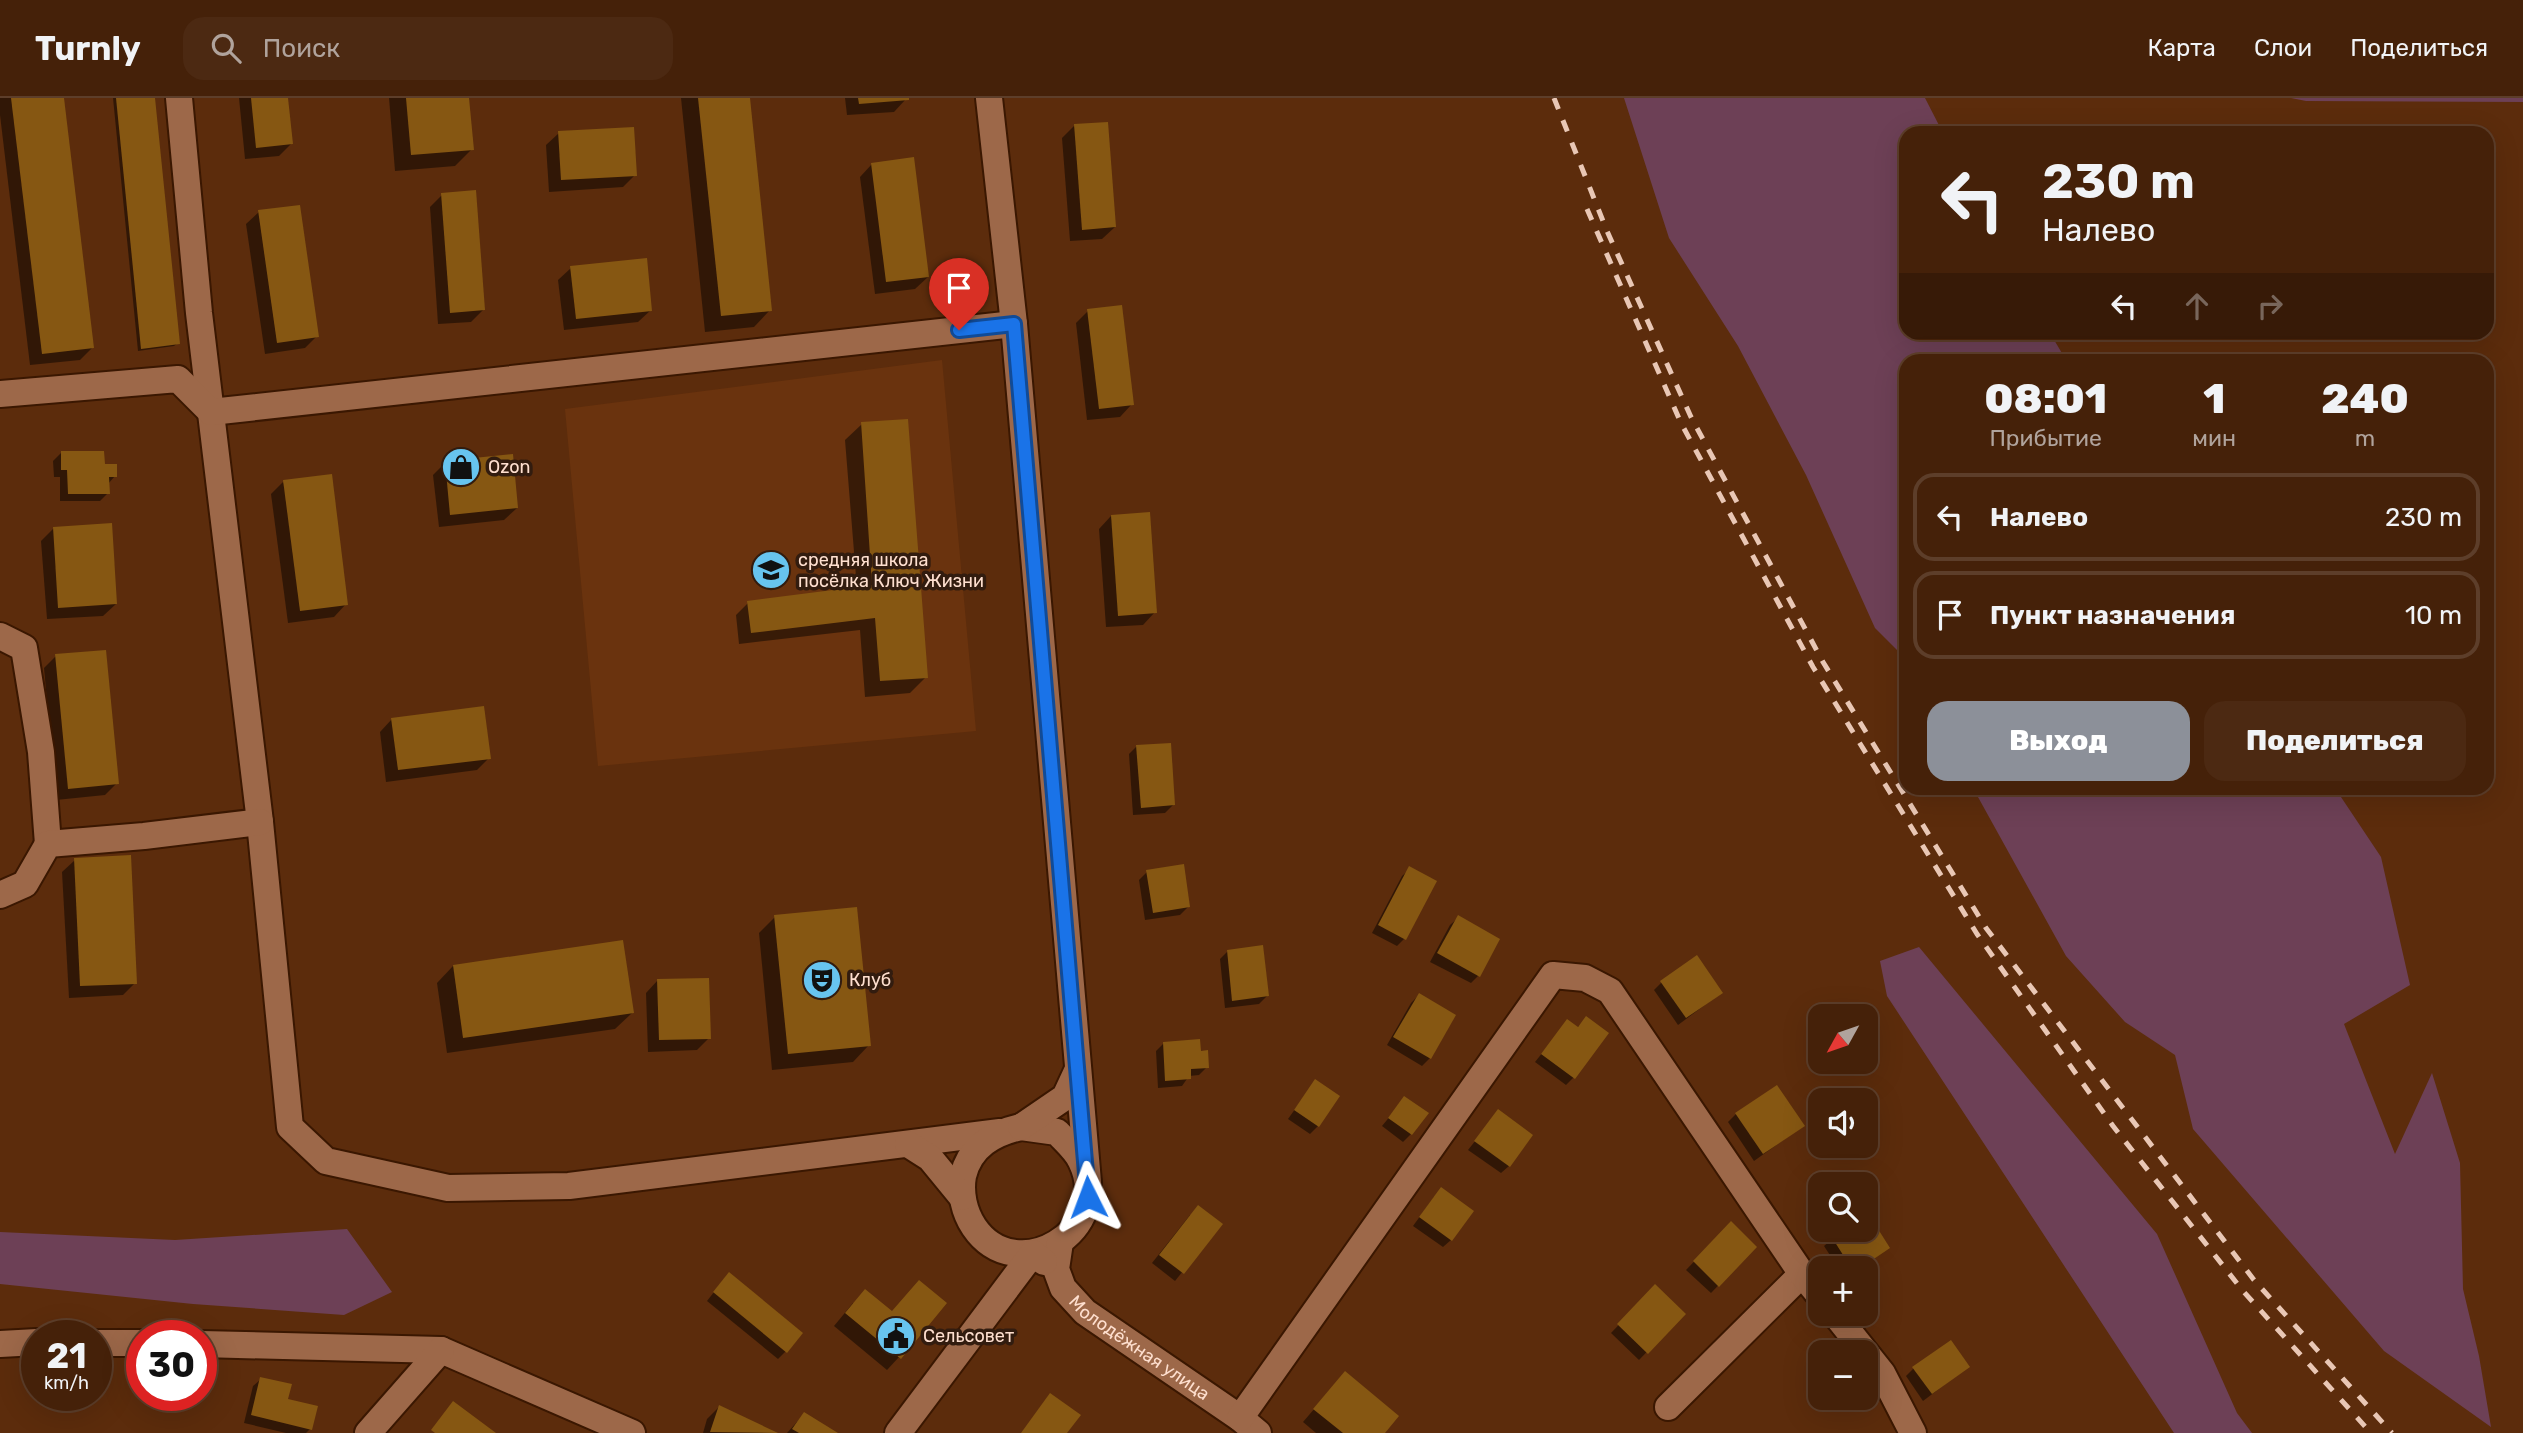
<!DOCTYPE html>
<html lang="ru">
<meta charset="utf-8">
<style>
body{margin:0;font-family:Rubik,sans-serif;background:#4c2912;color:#f1f3f6;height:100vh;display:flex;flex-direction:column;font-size:26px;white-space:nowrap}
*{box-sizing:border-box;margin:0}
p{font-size:23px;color:#b0a39c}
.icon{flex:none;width:38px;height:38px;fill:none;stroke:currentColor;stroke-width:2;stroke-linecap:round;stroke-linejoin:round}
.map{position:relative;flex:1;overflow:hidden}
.details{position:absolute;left:1899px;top:256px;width:595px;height:441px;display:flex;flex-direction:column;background:#452109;border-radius:21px;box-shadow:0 7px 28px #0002,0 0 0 2px #5d3e2a}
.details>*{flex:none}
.hud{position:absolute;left:1899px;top:28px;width:595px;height:214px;border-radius:21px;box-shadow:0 7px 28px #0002,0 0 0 2px #5d3e2a;background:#452109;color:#f1f3f6;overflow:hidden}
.needle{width:46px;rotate:230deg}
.fabs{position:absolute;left:1808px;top:906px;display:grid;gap:14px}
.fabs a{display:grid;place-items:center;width:70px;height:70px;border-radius:14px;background:#452109;box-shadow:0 7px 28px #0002,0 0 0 2px #5d3e2a;font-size:35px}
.speed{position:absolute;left:21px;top:1222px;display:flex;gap:14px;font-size:35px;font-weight:700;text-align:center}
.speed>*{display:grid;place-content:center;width:91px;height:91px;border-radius:50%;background:#452109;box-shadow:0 7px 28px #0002,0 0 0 2px #5d3e2a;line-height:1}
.speed small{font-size:18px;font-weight:400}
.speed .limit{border:10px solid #d22;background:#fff;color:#111}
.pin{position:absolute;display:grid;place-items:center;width:60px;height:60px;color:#fff;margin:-72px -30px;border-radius:50% 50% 50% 0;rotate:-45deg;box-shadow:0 0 7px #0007}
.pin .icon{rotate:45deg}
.me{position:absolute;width:77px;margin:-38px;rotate:357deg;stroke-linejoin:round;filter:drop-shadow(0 0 5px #0008)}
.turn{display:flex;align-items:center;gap:24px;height:147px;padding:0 28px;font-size:32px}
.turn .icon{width:91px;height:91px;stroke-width:2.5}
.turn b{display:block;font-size:49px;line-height:60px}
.lanes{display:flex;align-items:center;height:66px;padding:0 28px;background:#0003;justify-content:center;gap:35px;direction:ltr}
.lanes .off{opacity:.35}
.eta{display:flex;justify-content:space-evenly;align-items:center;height:119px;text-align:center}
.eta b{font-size:42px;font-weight:800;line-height:49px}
.cta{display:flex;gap:14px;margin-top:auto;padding:14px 28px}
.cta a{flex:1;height:80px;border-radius:21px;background:#8c9099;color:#fff;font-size:28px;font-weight:800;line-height:80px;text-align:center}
.cta a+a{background:#4c2912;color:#f1f3f6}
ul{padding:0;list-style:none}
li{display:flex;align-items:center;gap:21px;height:88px;margin:0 14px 10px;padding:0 14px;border:4px solid #5d3e2a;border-radius:21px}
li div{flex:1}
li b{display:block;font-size:26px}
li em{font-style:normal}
header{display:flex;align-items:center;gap:42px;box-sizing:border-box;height:98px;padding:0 35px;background:#452109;border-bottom:2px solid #5d3e2a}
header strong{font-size:33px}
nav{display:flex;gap:38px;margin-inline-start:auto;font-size:24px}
.search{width:490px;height:63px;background:#4c2912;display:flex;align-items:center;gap:18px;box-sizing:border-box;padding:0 24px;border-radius:21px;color:#b0a39c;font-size:26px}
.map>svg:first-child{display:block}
.built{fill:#6a330e}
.green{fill:#6d4056}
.shadow{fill:#0007}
.building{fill:#865712}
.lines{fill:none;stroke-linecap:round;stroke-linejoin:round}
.minor-casing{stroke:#3a1701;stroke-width:30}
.minor{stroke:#9d6849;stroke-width:26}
.rail{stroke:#e9c7b5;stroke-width:5;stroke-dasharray:12 12;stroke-linecap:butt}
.route-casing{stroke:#114b97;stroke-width:18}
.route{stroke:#1a73e8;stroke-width:12}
.labels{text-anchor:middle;stroke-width:7;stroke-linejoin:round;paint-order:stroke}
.poi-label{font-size:18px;fill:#fedfcf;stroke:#321c0f;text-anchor:start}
.street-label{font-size:18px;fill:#fedfcf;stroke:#321c0f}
</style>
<header>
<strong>Turnly</strong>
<div class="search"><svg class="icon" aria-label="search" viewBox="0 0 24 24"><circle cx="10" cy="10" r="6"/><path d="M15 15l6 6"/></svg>Поиск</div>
<nav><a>Карта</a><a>Слои</a><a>Поделиться</a></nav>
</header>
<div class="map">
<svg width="2523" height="1335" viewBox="0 0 2523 1335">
<rect width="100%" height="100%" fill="#5c2c0c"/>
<path class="built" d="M942 262 976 633 598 668 565 311Z"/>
<g class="green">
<path d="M1624 0H1925L1943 35H1906V234L2050 235 2066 262H1906V561L1875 530 1806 377 1738 248 1669 140Z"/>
<path d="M2291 0H2523V4L2306 3Z"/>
<path d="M1973 690H2335L2381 759 2410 887 2344 926 2395 1056 2432 975 2460 1065 2463 1191 2479 1258 2491 1329 2384 1253 2193 1031 2175 957 2125 924 2066 858Z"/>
<path d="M1919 849 2157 1136 2237 1315 2252 1335H2174L1887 898 1880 863Z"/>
<path d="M347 1131 392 1194 344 1217 193 1206 0 1186V1134L175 1142Z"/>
</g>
<g class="shadow">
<path d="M0 0H62L92 250 80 262 30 267 0 17Z"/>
<path d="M113 0H153L178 245 174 248 138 253Z"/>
<path d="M239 0H287L291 46 279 58 245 61Z"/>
<path d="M389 0H467L472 51 455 68 395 73Z"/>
<path d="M681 0H748L770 212 754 229 705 234Z"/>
<path d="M845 0H906V1L894 14 847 17Z"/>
<path d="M1074 28 1115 129 1102 141 1070 143 1062 40Z"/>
<path d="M559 35 635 77 623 89 549 94 546 47Z"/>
<path d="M872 66 928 179 915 191 875 196 860 79Z"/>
<path d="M442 97 483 212 471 224 438 226 430 109Z"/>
<path d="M259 114 317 238 305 250 265 256 246 126Z"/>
<path d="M571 170 651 212 638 224 564 232 558 182Z"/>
<path d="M1088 213 1132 306 1120 319 1087 322 1076 225Z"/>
<path d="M862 326 926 579 910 595 865 599 860 532 739 546 736 517 748 505 857 491 845 342Z"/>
<path d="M61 355 103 368 115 378 108 386V395L100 403H60V379H54L53 363Z"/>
<path d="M445 365 517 410 504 422 439 429 433 377Z"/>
<path d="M283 384 346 506 334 519 288 525 271 396Z"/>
<path d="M1111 418 1155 514 1143 527 1106 529 1099 431Z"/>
<path d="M54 430 116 506 103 518 47 521 41 443Z"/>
<path d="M56 558 117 685 105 697 56 702 44 570Z"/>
<path d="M392 621 489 660 477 672 386 684 380 634Z"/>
<path d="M1137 648 1173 707 1165 715 1133 717 1129 656Z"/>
<path d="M75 762 135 885 123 897 69 900 62 774Z"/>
<path d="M1410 771 1404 841 1397 848 1372 835 1402 778Z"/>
<path d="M1147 774 1188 809 1180 817 1145 822 1139 782Z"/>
<path d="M775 819 869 947 853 964 772 972 759 835Z"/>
<path d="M1458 820 1478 878 1471 885 1430 864 1450 827Z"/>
<path d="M1228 853 1267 898 1259 906 1225 910 1220 861Z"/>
<path d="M453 868 632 915 615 931 447 955 437 885Z"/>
<path d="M658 882 709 940 697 952 648 954 646 895Z"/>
<path d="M1662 884 1721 895 1678 927 1654 892Z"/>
<path d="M1419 897 1430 960 1422 968 1387 947 1411 905Z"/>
<path d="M1586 920 1574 979 1566 987 1535 964 1567 924 1576 931Z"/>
<path d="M1163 946 1199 954 1207 969 1199 977 1189 978 1182 988 1158 990 1156 953Z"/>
<path d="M1315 983 1318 1028 1310 1036 1288 1021Z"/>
<path d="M1405 1000 1411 1036 1403 1044 1382 1028Z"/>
<path d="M1498 1014 1509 1068 1501 1075 1468 1052Z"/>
<path d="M1736 1016 1803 1028 1754 1063 1728 1024Z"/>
<path d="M1434 1099 1451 1142 1443 1149 1413 1128Z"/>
<path d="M1190 1117 1220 1127 1175 1183 1152 1165Z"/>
<path d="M1866 1117 1888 1150 1860 1171H1839L1824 1148 1843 1132H1866Z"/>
<path d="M1731 1125 1755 1149 1711 1195 1686 1172Z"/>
<path d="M721 1185 786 1253 778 1261 707 1203Z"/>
<path d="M1655 1189 1683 1216 1639 1262 1611 1235Z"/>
<path d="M853 1205 899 1259 887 1272 834 1228Z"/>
<path d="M1968 1269 1923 1303 1906 1278 1914 1270Z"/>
<path d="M1345 1275 1383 1335H1316L1303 1324Z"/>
<path d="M261 1281 286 1302 310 1331 306 1335H286L244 1325 253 1288Z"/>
<path d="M719 1309 774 1335H703L707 1321Z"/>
<path d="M804 1316 834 1335H787Z"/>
</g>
<g class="building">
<path d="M11 0H64L94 250 42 256Z"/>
<path d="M116 0H155L180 246 141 251Z"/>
<path d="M251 0H288L293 46 256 50Z"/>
<path d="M406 0H469L474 52 411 57Z"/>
<path d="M698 0H750L772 213 721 218Z"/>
<path d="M858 0H909V2L859 6Z"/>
<path d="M1108 24 1116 129 1082 132 1074 26Z"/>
<path d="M634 29 637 78 561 82 558 33Z"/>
<path d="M914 59 929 179 886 184 871 65Z"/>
<path d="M476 92 485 212 450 215 441 95Z"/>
<path d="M300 107 319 239 277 245 258 112Z"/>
<path d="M647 160 652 213 576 221 570 168Z"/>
<path d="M1122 207 1134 307 1099 311 1087 211Z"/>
<path d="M908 321 928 580 880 583 875 520 751 535 747 503 872 487 861 324Z"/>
<path d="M61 353H104L105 366H117V379H109L110 396H68L67 372H61Z"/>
<path d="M513 356 518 410 450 417 445 363Z"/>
<path d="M332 376 348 507 300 513 283 382Z"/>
<path d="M1150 414 1157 515 1118 518 1111 417Z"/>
<path d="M112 425 117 506 58 510 53 429Z"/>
<path d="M106 552 119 686 68 691 55 556Z"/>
<path d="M484 608 491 661 398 672 391 620Z"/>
<path d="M1171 645 1175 707 1141 710 1136 647Z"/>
<path d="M131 757 137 886 80 888 74 760Z"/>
<path d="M1184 766 1190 809 1153 815 1146 772Z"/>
<path d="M1409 768 1437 783 1406 842 1378 827Z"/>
<path d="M857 809 871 948 788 956 774 817Z"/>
<path d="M1458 817 1500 841 1480 879 1437 855Z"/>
<path d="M623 842 634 915 463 940 453 867Z"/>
<path d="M1263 847 1269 898 1232 903 1227 852Z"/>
<path d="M1697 857 1723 895 1686 920 1660 883Z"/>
<path d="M709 880 711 941 659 942 657 881Z"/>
<path d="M1419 895 1456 917 1431 961 1393 939Z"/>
<path d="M1586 918 1609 935 1575 981 1541 956 1567 921 1578 929Z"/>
<path d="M1200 941 1201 953 1208 952 1209 970 1191 971V981L1165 983 1163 944Z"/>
<path d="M1315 981 1340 998 1319 1029 1294 1012Z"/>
<path d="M1777 987 1805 1028 1763 1056 1735 1015Z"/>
<path d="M1404 998 1429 1015 1412 1037 1388 1020Z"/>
<path d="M1498 1011 1533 1037 1510 1069 1474 1043Z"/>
<path d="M1441 1089 1474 1113 1452 1143 1419 1119Z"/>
<path d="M1198 1107 1223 1126 1184 1176 1159 1157Z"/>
<path d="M1866 1112 1890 1150 1859 1171H1852L1831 1138 1840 1132H1866Z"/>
<path d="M1731 1123 1757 1149 1719 1189 1693 1163Z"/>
<path d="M729 1174 803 1235 787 1255 713 1194Z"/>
<path d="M919 1182 947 1205 901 1261 845 1215 865 1191 892 1213Z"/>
<path d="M1655 1186 1686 1216 1648 1256 1617 1226Z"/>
<path d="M1951 1242 1970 1269 1932 1296 1912 1269Z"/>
<path d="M1345 1273 1399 1318 1385 1335H1343L1313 1311Z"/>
<path d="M260 1279 292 1286 288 1301 318 1308 312 1332 251 1317Z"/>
<path d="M1050 1295 1081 1317 1067 1335H1021Z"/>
<path d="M453 1303 496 1335H435L431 1332Z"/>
<path d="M719 1307 778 1335 710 1334Z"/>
<path d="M804 1314 838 1335H799L792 1331Z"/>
</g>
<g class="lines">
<g class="minor-casing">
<g id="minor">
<path d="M179 0 199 215 260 724 290 1029 326 1063 448 1090 569 1088 1000 1034"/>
<path d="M989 0 1014 226 1088 1084"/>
<path d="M0 296 178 281 211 314 1014 226"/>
<path d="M0 538 24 550 41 654 48 746"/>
<path d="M0 797 25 786 48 746 144 738 260 724"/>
<path d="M1021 1029 1057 1034C1065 1043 1076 1052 1081 1063 1115 1133 1016 1191 974 1129 964 1114 960 1095 963 1078 970 1048 994 1035 1021 1029Z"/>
<path d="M1021 1029 1065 999 1078 971"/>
<path d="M908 1046 930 1060 962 1099"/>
<path id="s1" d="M1060 1144 1056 1171 1063 1190 1085 1214 1240 1320 1258 1335"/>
<path d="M1835 1216 1882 1275 1913 1335"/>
<path d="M96 1245H142"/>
<path d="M0 1246 37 1244"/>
<path d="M201 1246 441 1252 632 1335"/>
<path d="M1668 1309 1802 1176"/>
<path d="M1240 1320 1553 877 1585 880 1610 893 1802 1176 1820 1198"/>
<path d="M368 1335 441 1252"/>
<path d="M898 1335 1033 1155 1044 1164"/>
</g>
</g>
<use href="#minor" class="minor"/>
<g class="rail">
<path d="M1554 0 1607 133 1691 319 1823 564 1986 830 2254 1182 2392 1335"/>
<path d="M1587 111 1681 325 1813 569 1977 836 2113 1028 2243 1193 2371 1335"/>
</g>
</g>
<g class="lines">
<g class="route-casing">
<path id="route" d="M959 232 1014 226 1088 1099"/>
</g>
<use href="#route" class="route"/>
</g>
<defs>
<g id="shop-disc" transform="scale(2.0125)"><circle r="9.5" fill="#67c4ef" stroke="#321c0f"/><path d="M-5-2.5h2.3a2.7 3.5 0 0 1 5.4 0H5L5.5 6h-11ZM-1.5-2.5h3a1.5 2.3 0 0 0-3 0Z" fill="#111"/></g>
<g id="school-disc" transform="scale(2.0125)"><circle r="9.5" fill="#67c4ef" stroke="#321c0f"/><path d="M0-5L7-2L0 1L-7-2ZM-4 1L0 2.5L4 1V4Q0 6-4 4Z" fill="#111"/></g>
<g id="theatre-disc" transform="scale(2.0125)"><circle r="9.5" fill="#67c4ef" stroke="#321c0f"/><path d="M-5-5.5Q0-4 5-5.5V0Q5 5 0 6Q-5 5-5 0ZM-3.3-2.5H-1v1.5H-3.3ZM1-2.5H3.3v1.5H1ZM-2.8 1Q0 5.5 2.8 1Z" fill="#111"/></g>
<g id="civic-disc" transform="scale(2.0125)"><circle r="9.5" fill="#67c4ef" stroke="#321c0f"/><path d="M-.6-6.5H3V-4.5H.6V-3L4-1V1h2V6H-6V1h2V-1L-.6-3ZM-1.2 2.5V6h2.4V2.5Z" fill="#111"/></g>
</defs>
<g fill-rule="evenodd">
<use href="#shop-disc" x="461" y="369"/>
<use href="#school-disc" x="771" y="472"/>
<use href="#theatre-disc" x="822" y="882"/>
<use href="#civic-disc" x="896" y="1238"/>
</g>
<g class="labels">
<g class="poi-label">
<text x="488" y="375">Ozon</text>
<text x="798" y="468">средняя школа<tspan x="798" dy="21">посёлка Ключ Жизни</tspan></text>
<text x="849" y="888">Клуб</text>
<text x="923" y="1244">Сельсовет</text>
</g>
<g class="street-label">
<text dy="6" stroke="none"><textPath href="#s1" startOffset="145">Молодёжная улица</textPath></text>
</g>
</g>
</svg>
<div class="fabs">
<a><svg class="needle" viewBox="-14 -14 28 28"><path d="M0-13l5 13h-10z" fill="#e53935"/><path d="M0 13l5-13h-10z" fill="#b0a39c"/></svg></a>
<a><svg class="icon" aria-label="sound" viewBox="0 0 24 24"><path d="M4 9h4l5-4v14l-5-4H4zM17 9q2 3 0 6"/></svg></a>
<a><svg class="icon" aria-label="search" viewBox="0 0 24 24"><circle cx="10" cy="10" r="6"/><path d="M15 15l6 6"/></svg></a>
<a>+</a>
<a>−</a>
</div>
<div class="speed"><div>21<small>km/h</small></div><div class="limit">30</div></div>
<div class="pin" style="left:959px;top:232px;background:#d93025"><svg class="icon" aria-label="arrive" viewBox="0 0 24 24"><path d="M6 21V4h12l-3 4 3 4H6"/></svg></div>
<svg class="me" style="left:1088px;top:1099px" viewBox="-20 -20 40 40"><path d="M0-17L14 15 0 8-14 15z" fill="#1a73e8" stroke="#fff" stroke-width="4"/></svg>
<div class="hud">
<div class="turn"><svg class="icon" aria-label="left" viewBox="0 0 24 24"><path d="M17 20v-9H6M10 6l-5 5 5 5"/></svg><div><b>230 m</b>Налево</div></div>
<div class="lanes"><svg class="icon" aria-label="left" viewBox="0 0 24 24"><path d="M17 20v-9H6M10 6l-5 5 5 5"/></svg><svg class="icon off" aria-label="ahead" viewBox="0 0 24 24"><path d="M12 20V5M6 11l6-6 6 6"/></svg><svg class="icon off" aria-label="right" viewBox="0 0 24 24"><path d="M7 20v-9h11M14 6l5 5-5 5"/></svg></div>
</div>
<section class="details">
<div class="eta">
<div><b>08:01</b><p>Прибытие</p></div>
<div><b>1</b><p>мин</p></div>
<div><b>240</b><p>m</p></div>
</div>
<ul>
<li><svg class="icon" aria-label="left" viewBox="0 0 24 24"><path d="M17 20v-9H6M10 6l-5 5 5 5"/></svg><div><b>Налево</b></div><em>230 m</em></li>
<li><svg class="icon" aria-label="arrive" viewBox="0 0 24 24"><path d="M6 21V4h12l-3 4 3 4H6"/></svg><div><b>Пункт назначения</b></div><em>10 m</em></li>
</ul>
<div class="cta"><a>Выход</a><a>Поделиться</a></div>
</section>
</div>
